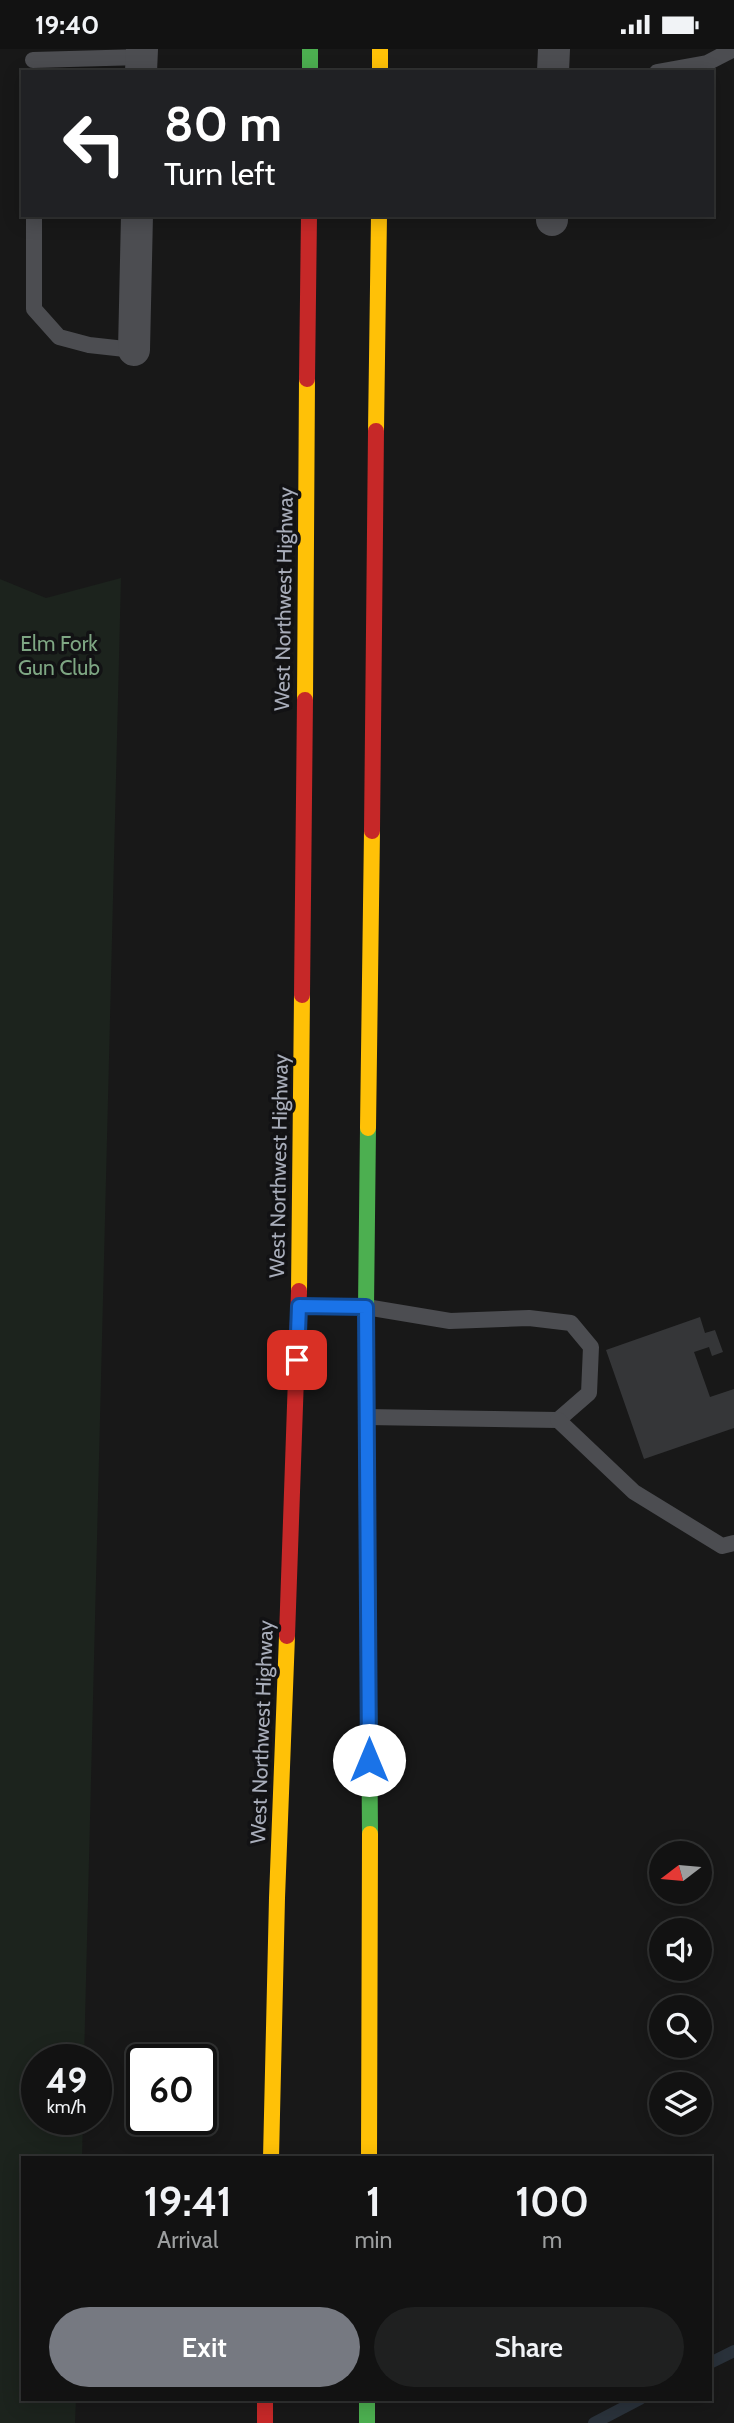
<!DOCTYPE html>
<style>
body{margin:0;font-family:Cabin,sans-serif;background:#1f2020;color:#f1f3f6;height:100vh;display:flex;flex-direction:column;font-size:26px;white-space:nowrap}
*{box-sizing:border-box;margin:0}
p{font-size:23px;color:#9c9e9f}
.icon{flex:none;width:38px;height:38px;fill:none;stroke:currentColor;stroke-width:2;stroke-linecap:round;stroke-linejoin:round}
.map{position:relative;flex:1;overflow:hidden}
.drawer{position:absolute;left:21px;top:2107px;width:691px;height:245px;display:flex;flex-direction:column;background:#121212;border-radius:0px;box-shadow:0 4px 18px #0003,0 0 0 2px #313232}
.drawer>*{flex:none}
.guide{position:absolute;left:21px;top:21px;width:693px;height:147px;border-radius:0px;box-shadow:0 4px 18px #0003,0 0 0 2px #313232;background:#202124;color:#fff;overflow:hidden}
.needle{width:46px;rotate:254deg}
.buttons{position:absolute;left:649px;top:1792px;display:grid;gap:14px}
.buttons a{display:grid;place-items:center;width:63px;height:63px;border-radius:50%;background:#121212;box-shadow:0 4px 18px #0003,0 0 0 2px #313232;font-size:35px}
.speed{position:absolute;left:21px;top:1995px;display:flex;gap:14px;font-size:35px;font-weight:700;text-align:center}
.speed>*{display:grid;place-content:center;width:91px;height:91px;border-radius:50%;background:#121212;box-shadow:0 4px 18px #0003,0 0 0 2px #313232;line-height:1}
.speed small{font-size:18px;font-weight:400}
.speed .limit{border:4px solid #111;border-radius:10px;background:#fff;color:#111}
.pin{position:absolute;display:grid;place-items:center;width:60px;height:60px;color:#fff;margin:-30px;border-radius:14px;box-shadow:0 4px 10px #0006}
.me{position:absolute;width:77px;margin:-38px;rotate:0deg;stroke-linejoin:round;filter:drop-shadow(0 0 5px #0008)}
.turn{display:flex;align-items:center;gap:24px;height:147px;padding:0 28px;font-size:32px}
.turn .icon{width:91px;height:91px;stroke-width:2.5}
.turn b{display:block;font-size:49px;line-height:60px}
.eta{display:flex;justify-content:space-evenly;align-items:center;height:119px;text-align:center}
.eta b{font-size:42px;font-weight:600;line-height:49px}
.button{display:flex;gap:14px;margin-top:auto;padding:14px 28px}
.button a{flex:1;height:80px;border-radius:42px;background:#767981;color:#fff;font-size:28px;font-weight:600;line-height:80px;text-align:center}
.button a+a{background:#1f2020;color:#f1f3f6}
.status{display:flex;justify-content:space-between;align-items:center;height:49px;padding:0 35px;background:#121212;direction:ltr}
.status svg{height:19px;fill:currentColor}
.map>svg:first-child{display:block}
.green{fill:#1c231d}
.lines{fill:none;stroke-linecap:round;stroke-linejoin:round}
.stream{stroke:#2a323b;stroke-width:12}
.building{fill:#353638}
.lane{stroke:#4c4d51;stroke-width:16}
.street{stroke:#4c4d51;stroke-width:32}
.fast{stroke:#4caf50;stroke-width:16}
.slow{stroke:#ffc107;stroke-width:16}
.jam{stroke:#c62828;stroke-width:16}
.route-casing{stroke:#114b97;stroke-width:18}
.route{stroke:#1a73e8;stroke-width:12}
.labels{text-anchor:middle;stroke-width:7;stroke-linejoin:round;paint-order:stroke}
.street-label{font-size:21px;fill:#a8adba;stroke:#121214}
.park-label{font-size:21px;fill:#7ea683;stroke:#121214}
</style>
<div class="status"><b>19:40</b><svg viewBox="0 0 49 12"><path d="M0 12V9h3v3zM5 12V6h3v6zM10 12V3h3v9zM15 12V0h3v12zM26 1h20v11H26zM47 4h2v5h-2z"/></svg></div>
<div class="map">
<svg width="734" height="2374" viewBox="0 0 734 2374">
<rect width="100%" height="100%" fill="#181818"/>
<path class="green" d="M121 529 84 2011H37V2070H83L82 2109H23V2350H76L75 2374H0V530L46 549Z"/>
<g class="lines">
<g class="stream">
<path d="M710 2314 734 2302"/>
<path d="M594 2374 640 2350"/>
</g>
</g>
<path class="building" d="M700 1268 705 1284 715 1281 723 1303 712 1307 709 1298 694 1303 710 1348 734 1340V1379L644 1410 606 1301Z"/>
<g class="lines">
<g class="lane">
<path d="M33 11 142 8"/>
<path d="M657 23 707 14 734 0"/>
<path d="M34 166V260L59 288 89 296 134 301"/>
<path d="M366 1258 450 1272 529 1269 571 1274 591 1298 589 1344 558 1371 366 1368"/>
<path d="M558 1371 634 1443 722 1497 734 1494"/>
</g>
<g class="street">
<path d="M141 23 142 0"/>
<path d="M553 23 554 0"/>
<path d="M552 171V166"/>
<path d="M134 301 137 166"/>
</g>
<g class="fast">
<path d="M310 0V23"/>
<path d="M368 1079 366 1258 370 1785"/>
<path d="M299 1257 366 1258"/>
<path d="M367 2350V2374"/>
</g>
<g class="slow">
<path d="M380 0V23"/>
<path d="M376 382 379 166"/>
<path d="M305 651 307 330"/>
<path d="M368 1079 372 782"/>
<path d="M299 1242 302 946"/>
<path d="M271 2109 277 1849 287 1587"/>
<path d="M369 2109 370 1785"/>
</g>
<g class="jam">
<path d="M307 330 309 166"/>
<path d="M372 782 376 382"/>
<path d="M302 946 305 651"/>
<path d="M287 1587 299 1242"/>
<path d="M265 2350V2374"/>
</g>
</g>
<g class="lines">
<g class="route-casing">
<path id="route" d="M297 1311 299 1257 366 1258 369 1711"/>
</g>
<use href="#route" class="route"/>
</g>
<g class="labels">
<g class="street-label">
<text transform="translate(284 550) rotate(-89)" y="7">West Northwest Highway</text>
<text transform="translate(279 1117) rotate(-89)" y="7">West Northwest Highway</text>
<text transform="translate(262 1683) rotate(-88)" y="7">West Northwest Highway</text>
</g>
<g class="park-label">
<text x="59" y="602">Elm Fork<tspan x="59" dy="24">Gun Club</tspan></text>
</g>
</g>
</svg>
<div class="buttons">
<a><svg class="needle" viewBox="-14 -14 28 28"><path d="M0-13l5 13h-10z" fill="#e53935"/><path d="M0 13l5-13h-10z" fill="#9c9e9f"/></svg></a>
<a><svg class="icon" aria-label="sound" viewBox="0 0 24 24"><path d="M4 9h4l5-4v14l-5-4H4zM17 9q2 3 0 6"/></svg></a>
<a><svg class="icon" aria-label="search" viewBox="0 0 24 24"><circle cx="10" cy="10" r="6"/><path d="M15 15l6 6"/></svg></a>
<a><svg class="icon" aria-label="layers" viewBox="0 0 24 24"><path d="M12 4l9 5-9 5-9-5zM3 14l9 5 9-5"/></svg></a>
</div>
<div class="speed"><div>49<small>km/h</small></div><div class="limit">60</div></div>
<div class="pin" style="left:297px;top:1311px;background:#d93025"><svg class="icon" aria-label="arrive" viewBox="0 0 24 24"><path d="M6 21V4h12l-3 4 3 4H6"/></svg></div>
<svg class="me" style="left:369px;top:1711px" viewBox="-20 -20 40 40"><circle r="19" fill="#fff"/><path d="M0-13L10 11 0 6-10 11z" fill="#1a73e8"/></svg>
<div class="guide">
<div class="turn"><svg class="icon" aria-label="left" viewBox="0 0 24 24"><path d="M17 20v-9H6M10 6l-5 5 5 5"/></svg><div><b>80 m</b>Turn left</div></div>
</div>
<section class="drawer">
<div class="eta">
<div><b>19:41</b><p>Arrival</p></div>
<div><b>1</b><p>min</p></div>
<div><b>100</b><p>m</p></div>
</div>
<div class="button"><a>Exit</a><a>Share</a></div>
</section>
</div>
